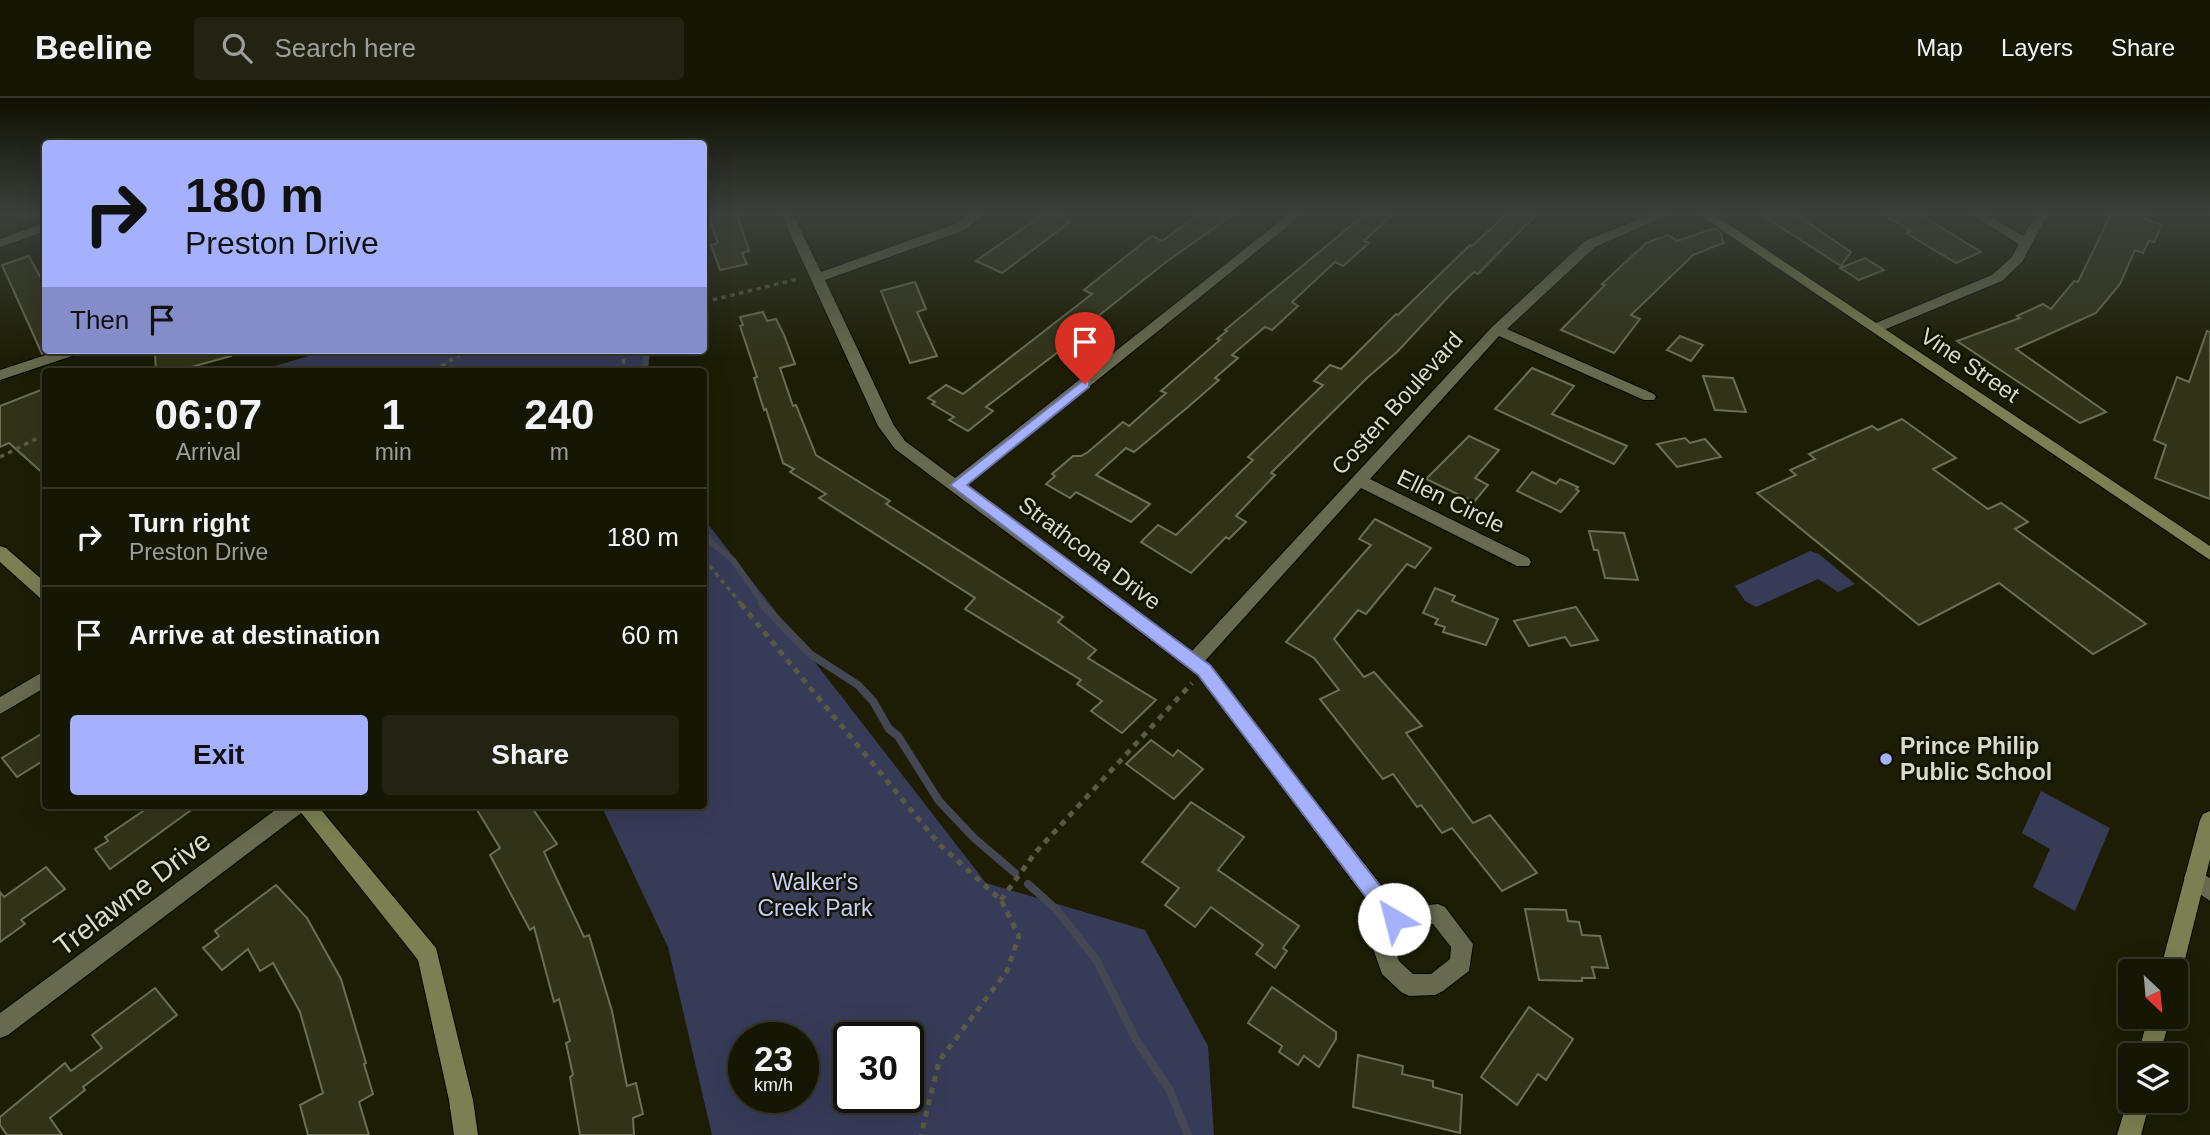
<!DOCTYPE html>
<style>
body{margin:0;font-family:Arial,sans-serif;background:#222312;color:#f1f3f6;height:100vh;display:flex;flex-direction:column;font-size:26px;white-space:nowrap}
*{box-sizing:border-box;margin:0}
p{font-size:23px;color:#9d9f9a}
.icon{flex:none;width:38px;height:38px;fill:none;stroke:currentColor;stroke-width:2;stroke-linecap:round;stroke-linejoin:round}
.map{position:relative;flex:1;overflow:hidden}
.drawer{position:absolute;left:42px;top:270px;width:665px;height:441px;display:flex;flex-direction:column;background:#151603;border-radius:7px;box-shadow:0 7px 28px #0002,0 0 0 2px #343525}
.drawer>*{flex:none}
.hud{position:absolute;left:42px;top:42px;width:665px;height:214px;border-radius:7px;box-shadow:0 7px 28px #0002,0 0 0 2px #343525;background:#a5b1fc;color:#111;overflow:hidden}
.needle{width:46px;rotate:154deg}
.fabs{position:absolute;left:2118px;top:861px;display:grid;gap:14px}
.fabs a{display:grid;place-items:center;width:70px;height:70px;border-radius:7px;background:#151603;box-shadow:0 7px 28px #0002,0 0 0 2px #343525;font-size:35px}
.speed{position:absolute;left:728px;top:924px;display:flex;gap:14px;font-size:35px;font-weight:700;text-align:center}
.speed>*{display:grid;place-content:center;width:91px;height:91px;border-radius:50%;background:#151603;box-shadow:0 7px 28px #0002,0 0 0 2px #343525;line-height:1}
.speed small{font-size:18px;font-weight:400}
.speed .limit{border:4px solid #111;border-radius:10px;background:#fff;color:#111}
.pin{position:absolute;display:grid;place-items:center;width:60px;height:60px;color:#fff;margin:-72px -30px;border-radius:50% 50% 50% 0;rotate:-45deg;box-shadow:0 0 7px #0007}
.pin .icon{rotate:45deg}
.me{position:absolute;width:77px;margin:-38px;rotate:323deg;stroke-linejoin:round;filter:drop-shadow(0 0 5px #0008)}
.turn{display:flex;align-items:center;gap:24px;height:147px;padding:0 28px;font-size:32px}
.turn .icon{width:91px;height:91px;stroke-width:2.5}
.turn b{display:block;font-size:49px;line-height:60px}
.then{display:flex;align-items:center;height:66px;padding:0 28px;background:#0003;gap:14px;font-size:26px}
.eta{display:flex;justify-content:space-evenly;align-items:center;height:119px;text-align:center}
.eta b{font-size:42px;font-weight:700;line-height:49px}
.cta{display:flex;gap:14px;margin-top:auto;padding:14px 28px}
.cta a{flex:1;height:80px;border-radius:7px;background:#a5b1fc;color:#111;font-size:28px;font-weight:700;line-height:80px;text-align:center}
.cta a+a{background:#222312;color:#f1f3f6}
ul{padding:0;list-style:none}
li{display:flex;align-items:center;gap:21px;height:98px;padding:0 28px;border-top:2px solid #343525}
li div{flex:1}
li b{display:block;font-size:26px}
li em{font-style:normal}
header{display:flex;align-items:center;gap:42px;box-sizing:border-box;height:98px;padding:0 35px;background:#151603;border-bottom:2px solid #343525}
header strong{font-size:33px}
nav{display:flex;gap:38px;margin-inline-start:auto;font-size:24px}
.search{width:490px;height:63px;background:#222312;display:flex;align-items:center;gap:18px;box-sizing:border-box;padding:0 24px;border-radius:7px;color:#9d9f9a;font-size:26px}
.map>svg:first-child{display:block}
.green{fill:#373b58;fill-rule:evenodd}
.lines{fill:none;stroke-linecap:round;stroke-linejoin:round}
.stream-far1{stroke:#464755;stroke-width:6}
.stream{stroke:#464755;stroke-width:8}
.building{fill:#313319;stroke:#6c6f53;stroke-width:2}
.street-casing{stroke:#070700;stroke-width:2}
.secondary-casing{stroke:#070700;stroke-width:2}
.path-far1{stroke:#585a44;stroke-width:3.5;stroke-dasharray:4.5 4.5;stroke-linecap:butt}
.path{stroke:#585a44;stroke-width:5;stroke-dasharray:6 6;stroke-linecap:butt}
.street{fill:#676a4e;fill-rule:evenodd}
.secondary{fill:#7b7f51;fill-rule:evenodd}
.route{fill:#a5b1fc;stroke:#6b73a4;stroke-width:2}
.poi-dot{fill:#a5b1fc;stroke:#131400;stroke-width:2.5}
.labels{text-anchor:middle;stroke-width:5;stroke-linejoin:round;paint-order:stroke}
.street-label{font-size:23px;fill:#d9dbcb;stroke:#131400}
.poi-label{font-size:23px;font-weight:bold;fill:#d9dbcb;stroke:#131400;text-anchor:start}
.park-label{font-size:23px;fill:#c4cdff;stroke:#131400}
.near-street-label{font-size:28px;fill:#d9dbcb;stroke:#131400}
</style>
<header>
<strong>Beeline</strong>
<div class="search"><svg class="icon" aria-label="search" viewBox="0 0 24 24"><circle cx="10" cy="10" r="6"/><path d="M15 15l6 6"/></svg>Search here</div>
<nav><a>Map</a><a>Layers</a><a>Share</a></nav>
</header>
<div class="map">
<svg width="2210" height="1037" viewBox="0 0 2210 1037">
<rect width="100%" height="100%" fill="#1c1d04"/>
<g class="green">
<path d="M330 252H644L646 273H257Z"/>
<path d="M704 421 986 785 1145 832 1208 948 1214 1037H712L668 849 601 707H704ZM744 940H803V999H744ZM849 940H908V999H849Z"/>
<path d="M1810 453 1819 456 1855 486 1838 494 1818 481 1756 509 1745 503 1735 488Z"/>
<path d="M2041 693 2110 730 2075 813 2033 789 2050 751 2022 735Z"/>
</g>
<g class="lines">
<g class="stream-far1">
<path d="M645 273 647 252"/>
<path d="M704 434 712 445 733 462 764 507"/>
</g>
<g class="stream">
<path d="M762 506 810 556 858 587 873 603 889 631 898 638 939 703 974 740 1015 775"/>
<path d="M1028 786 1057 812 1097 863 1135 940 1169 991 1188 1037"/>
</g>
</g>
<g class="building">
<path d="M708 116H737L749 153 742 155 747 166 720 172 711 147 718 145Z"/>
<path d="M1043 116H1053L1070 124 1002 175 976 163Z"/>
<path d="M1199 116H1234L1166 164 1072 239 1075 241 986 309 993 313 968 333 949 322 954 319 932 306 935 304 928 300 946 287 963 296 1092 196 1084 192 1144 144 1152 138 1162 143Z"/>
<path d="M1365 116H1393L1364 143 1369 145 1343 168 1335 164 1292 204 1298 208 1272 232 1265 229 1232 257 1238 260 1215 280 1219 282 1188 309 1134 354 1126 350 1096 377 1150 406 1131 424 1076 394 1070 400 1046 386 1055 378 1052 376 1073 358H1081L1088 354 1123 324 1129 328 1166 295 1161 293 1220 242 1217 241 1227 233 1225 232Z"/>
<path d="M1507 116H1537L1478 176 1474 174 1449 198 1398 253 1367 280 1271 375 1275 377 1236 418 1246 424 1229 441 1226 439 1191 475 1141 444 1158 427 1176 437 1253 362 1248 359 1323 287 1314 283 1330 267 1341 271 1396 216 1398 217 1470 147 1472 148Z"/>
<path d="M1760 116H1795L1851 154 1841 168Z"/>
<path d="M1883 116H1919L1981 154 1956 165 1906 135 1911 133Z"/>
<path d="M2111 116H2147L2145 121 2162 127 2154 144 2149 143 2143 155 2135 152 2120 186 2096 215 2016 251 2106 314 2080 325 1957 243 2020 220 2017 218 2043 206 2051 211 2074 183 2078 184Z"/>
<path d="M1715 130 1720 134 1724 145 1693 157 1631 217 1640 221 1614 255 1561 232 1605 187 1602 186 1646 145 1668 137 1677 143Z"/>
<path d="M29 158 46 190V254L42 256 2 167Z"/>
<path d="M1865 160 1884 172 1859 182 1840 170Z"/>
<path d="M915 184 926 211 917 214 937 258 910 265 881 193Z"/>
<path d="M763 214 767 223 776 221 784 237 795 266 780 270 793 308 796 307 816 357 890 403 886 406 1063 519 1058 524 1096 552 1088 560 1156 602 1122 635 1091 613 1102 603 1077 586 1081 582 965 511 975 500 819 400 826 396 790 374 794 371 783 365 766 311 764 312 754 280 757 279 740 228 743 227 740 219Z"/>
<path d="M2207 233 2210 234V401L2155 380 2166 347 2154 342 2177 279 2189 284Z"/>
<path d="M1680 238 1703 247 1691 263 1667 252Z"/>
<path d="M171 252H230L231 258 177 273H156L155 256Z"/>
<path d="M1532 270 1574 288 1552 316 1627 348 1614 366 1495 311Z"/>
<path d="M1703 278 1733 280 1746 314 1715 312Z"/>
<path d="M46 290V378L9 345 0 349V308Z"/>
<path d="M1902 321 1956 360 1933 371 1988 411 2001 405 2028 424 2015 431 2146 526 2093 556 1999 485 1919 527 1757 395 1796 377 1790 372 1815 361 1809 356 1872 328 1878 332Z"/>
<path d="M1469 338 1499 352 1475 380 1488 387 1474 404 1426 381Z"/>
<path d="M1685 340 1690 345 1705 341 1721 359 1677 369 1657 346Z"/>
<path d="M1532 374 1556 386 1560 381 1578 389 1576 391 1579 393 1561 414 1517 393Z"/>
<path d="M1375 421 1431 450 1415 470 1407 466 1366 516 1358 512 1334 541 1364 579 1374 574 1422 628 1406 635 1473 725 1490 717 1537 775 1502 793 1452 730 1442 735 1421 707 1417 709 1393 676 1383 681 1320 601 1339 592 1314 560 1286 544 1371 447 1359 441Z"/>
<path d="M1589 433 1624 435 1638 482 1605 480 1598 452H1594Z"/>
<path d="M1435 490 1455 498 1452 503 1498 521 1486 547 1443 534 1445 529 1435 526 1438 521 1423 515Z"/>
<path d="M1576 509 1598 542 1571 548 1565 539 1529 548 1514 523Z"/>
<path d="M46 633V661L17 679 2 660Z"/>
<path d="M1151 642 1173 658 1178 652 1203 671 1174 701 1126 666Z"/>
<path d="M1191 704 1244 739 1218 772 1299 828 1283 850 1287 853 1275 870 1256 856 1263 847 1211 809 1195 829 1165 807 1179 790 1142 764Z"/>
<path d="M152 707H198L110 771 95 751 108 743 105 739Z"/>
<path d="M474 707H530L557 746 544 754 584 839 589 837 612 913 627 988 636 985 643 1016 633 1020 634 1037H580L570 979 573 977 566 945 570 943 559 901 554 904 534 829 530 832 490 757 500 750Z"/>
<path d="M46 769 65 791 21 822 25 826 0 844V794L4 799Z"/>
<path d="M276 787 307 820 341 881 366 965 364 966 373 996 359 1004 369 1037H308L300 1007 323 995 300 914 273 865 260 873 248 851 222 872 203 850 219 838 215 833Z"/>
<path d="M1525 811 1566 812 1568 823 1579 824 1582 837 1600 838 1608 870 1592 869 1595 880H1582V883L1539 882Z"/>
<path d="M1272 889 1336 934V941L1319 969 1304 958 1298 967 1279 954 1282 948 1248 925Z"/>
<path d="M155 890 177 917 83 989 85 992 50 1020 62 1037H7L0 1027V1019L65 965 71 973 102 950 92 937Z"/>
<path d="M1529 909 1573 941 1546 982 1538 976 1517 1007 1481 979Z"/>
<path d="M1358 957 1403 968 1402 976 1433 983V989L1462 997 1460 1035 1353 1009Z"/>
</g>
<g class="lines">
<g class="street-casing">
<g id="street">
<path d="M781 116H793L821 174 955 126 970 116H984L965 132 825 182 893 326 905 343 955 380 1289 116H1303L966 388 1192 553 1492 229 1585 143 1652 116H1670L1595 149 1507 231 1654 296 1656 299 1654 302H1644L1499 238 1370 381 1529 460 1531 464 1529 468H1517L1361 390 1205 563 1399 810 1438 806 1445 809 1473 846 1469 873 1443 893 1435 897 1409 898 1401 894 1382 876 1371 845 1382 822 1198 577 895 351 878 328ZM1433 826 1451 849 1450 861 1431 876H1413L1399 863 1393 845 1400 829Z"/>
<path d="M1970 116H1986L2023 138 2036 116H2048L2022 164 2002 183 1881 233H1871V227L1992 177 2012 159 2019 146Z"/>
<path d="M46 124V133L0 149V141Z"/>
<path d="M61 252H83L81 255 0 282V272Z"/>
<path d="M46 572V589L0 616V599Z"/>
<path d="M282 707H307L304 713 8 937 0 940V915Z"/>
<path d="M2194 771 2210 780V803L2187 787 2184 780 2187 773Z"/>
</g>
</g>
<g class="secondary-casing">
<g id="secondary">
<path d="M1698 116H1713L2210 448V462Z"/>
<path d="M0 448 6 450 46 485V501L40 500 0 464Z"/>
<path d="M295 707H317L436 850 473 1002 478 1037H454L449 1002 418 862Z"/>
<path d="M2210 713V761L2182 873 2175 882V873H2160L2200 722 2203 716Z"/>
<path d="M2148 919H2170L2160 957H2138Z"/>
<path d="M2130 995V1003H2150L2141 1037H2117Z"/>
</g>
</g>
<g class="path-far1">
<path d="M704 204 798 181"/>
<path d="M623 252 624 273"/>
<path d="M434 273 467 252"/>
<path d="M0 359 46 336"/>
<path d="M704 461 742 507"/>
</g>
<g class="path">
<path d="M741 506 940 747 1001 802 1019 838 1007 873 939 963 921 1037"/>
<path d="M1001 802 1035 755 1192 585"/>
</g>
<use href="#street" class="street"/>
<use href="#secondary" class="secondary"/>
</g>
<linearGradient id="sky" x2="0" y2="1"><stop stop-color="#0f1002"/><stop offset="0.44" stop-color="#3a403a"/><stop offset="1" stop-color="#3a403a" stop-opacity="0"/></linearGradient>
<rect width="2210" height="261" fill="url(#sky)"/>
<path class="route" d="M1085 281 1089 282V289L967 387 1210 567 1400 814 1403 821 1400 827 1394 830 1387 827 1198 577 950 387Z"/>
<circle class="poi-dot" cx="1886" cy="661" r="7"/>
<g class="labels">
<g class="street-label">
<text transform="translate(1970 267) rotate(34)" y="8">Vine Street</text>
<text transform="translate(1397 305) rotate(-48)" y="8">Costen Boulevard</text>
<text transform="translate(1451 403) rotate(26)" y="8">Ellen Circle</text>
<text transform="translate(1090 455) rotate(37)" y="8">Strathcona Drive</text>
</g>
<g class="poi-label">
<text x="1900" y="656">Prince Philip<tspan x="1900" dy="26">Public School</tspan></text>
</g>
<g class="park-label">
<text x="815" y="792">Walker's<tspan x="815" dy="26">Creek Park</tspan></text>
</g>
<g class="near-street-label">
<text transform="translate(132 795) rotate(-37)" y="10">Trelawne Drive</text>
</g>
</g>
</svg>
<div class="fabs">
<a><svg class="needle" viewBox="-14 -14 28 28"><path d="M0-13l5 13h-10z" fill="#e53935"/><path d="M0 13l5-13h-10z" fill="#9d9f9a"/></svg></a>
<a><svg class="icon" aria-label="layers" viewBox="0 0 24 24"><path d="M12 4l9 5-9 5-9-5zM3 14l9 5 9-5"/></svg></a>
</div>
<div class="speed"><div>23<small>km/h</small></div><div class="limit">30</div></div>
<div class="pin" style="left:1085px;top:286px;background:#d93025"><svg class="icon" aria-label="arrive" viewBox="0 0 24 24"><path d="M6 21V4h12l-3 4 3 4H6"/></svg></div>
<svg class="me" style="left:1394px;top:821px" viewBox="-20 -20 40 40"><circle r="19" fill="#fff"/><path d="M0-13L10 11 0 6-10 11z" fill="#a5b1fc"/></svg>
<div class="hud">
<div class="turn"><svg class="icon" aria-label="right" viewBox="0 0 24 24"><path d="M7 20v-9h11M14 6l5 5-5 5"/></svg><div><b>180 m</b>Preston Drive</div></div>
<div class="then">Then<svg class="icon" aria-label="arrive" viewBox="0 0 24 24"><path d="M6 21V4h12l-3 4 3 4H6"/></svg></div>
</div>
<section class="drawer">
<div class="eta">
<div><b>06:07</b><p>Arrival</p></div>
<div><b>1</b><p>min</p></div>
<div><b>240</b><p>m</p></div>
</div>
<ul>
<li><svg class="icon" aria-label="right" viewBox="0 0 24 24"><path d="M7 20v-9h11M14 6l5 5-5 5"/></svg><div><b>Turn right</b><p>Preston Drive</p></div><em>180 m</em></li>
<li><svg class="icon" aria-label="arrive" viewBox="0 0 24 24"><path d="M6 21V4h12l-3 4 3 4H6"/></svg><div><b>Arrive at destination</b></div><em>60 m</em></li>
</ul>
<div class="cta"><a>Exit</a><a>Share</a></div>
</section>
</div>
